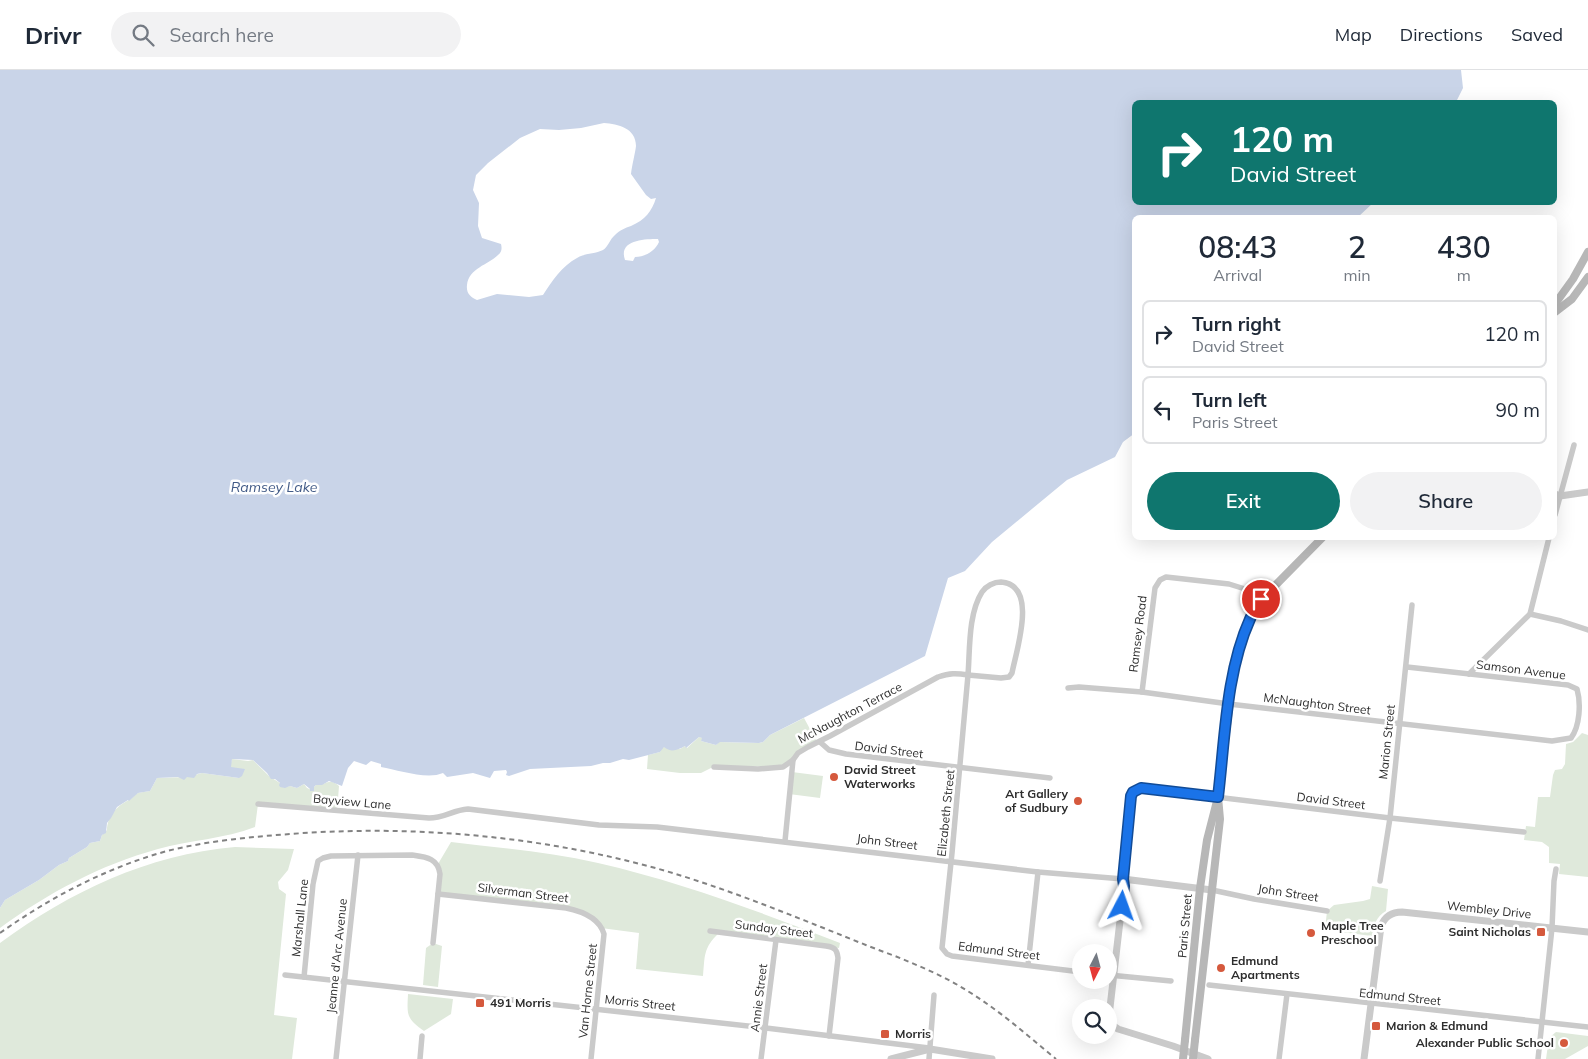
<!DOCTYPE html>
<style>
body{margin:0;font-family:Mulish,sans-serif;background:#f2f2f3;color:#1f2937;height:100vh;display:flex;flex-direction:column;font-size:19px;white-space:nowrap}
*{box-sizing:border-box;margin:0}
p{font-size:16px;color:#747a83}
.icon{flex:none;width:28px;height:28px;fill:none;stroke:currentColor;stroke-width:2;stroke-linecap:round;stroke-linejoin:round}
.map{position:relative;flex:1;overflow:hidden}
.drawer{position:absolute;left:1132px;top:145px;width:425px;height:325px;display:flex;flex-direction:column;background:#fff;border-radius:8px;box-shadow:0 5px 20px #0002}
.drawer>*{flex:none}
.guide{position:absolute;left:1132px;top:30px;width:425px;height:105px;border-radius:8px;box-shadow:0 5px 20px #0002;background:#0f766e;color:#fff;overflow:hidden}
.needle{width:32px;rotate:186deg}
.buttons{position:absolute;left:1072px;top:874px;display:grid;gap:10px}
.buttons a{display:grid;place-items:center;width:45px;height:45px;border-radius:50%;background:#fff;box-shadow:0 5px 20px #0002;font-size:25px}
.pin{position:absolute;display:grid;place-items:center;width:42px;height:42px;color:#fff;margin:-21px;border:2px solid #fff;border-radius:50%;box-shadow:0 1px 5px #0007}
.me{position:absolute;width:55px;margin:-28px;rotate:4deg;stroke-linejoin:round;filter:drop-shadow(0 0 4px #0008)}
.turn{display:flex;align-items:center;gap:18px;height:105px;padding:0 15px;font-size:22px}
.turn .icon{width:65px;height:65px;stroke-width:2.5}
.turn b{display:block;font-size:35px;line-height:42px}
.eta{display:flex;justify-content:space-evenly;align-items:center;height:85px;text-align:center}
.eta b{font-size:30px;font-weight:600;line-height:35px}
.action{display:flex;gap:10px;margin-top:auto;padding:10px 15px}
.action a{flex:1;height:58px;border-radius:30px;background:#0f766e;color:#fff;font-size:20px;font-weight:600;line-height:58px;text-align:center}
.action a+a{background:#f2f2f3;color:#1f2937}
ul{padding:0;list-style:none}
li{display:flex;align-items:center;gap:15px;height:68px;margin:0 10px 8px;padding:0 5px;border:2px solid #e0e1e3;border-radius:8px}
li div{flex:1}
li b{display:block;font-size:19px}
li em{font-style:normal}
header{display:flex;align-items:center;gap:30px;box-sizing:border-box;height:70px;padding:0 25px;background:#fff;border-bottom:1px solid #e0e1e3}
header strong{font-size:24px}
nav{display:flex;gap:28px;margin-inline-start:auto;font-size:18px}
.search{width:350px;height:45px;background:#f2f2f3;display:flex;align-items:center;gap:12px;box-sizing:border-box;padding:0 18px;border-radius:28px;color:#747a83;font-size:19px}
.map>svg:first-child{display:block}
.green{fill:#dfe9db}
.water{fill:#c9d4e8;fill-rule:evenodd}
.lines{fill:none;stroke-linecap:round;stroke-linejoin:round}
.minor{stroke:#cacaca;stroke-width:5.5}
.tertiary{stroke:#cacaca;stroke-width:7}
.secondary{stroke:#b7b7b7;stroke-width:8}
.rail{stroke:#828282;stroke-width:2;stroke-dasharray:5 4;stroke-linecap:butt}
.secondary-bridge{stroke:#b7b7b7;stroke-width:8}
.route-casing{stroke:#114b97;stroke-width:12}
.route{stroke:#1a73e8;stroke-width:9}
.poi-dot{fill:#d5593d;stroke:#fff;stroke-width:2}
.labels{text-anchor:middle;stroke-width:5;stroke-linejoin:round;paint-order:stroke}
.street-label{font-size:12px;fill:#2d2d2d;stroke:#fff}
.poi-label{font-size:12px;font-weight:bold;fill:#2d2d2d;stroke:#fff;text-anchor:start}
.water-label{font-size:14px;font-style:italic;fill:#425b87;stroke:#fff}
</style>
<header>
<strong>Drivr</strong>
<div class="search"><svg class="icon" aria-label="search" viewBox="0 0 24 24"><circle cx="10" cy="10" r="6"/><path d="M15 15l6 6"/></svg>Search here</div>
<nav><a>Map</a><a>Directions</a><a>Saved</a></nav>
</header>
<div class="map">
<svg width="1588" height="989" viewBox="0 0 1588 989">
<rect width="100%" height="100%" fill="#fff"/>
<g class="green">
<path d="M804 648 817 672 808 676 786 696 713 697 701 703H680L647 699 648 685 660 682 662 678 664 677 680 679 685 676 687 678 699 667 703 668 701 671 716 675 719 672 759 673 763 672 770 665Z"/>
<path d="M1582 663 1588 665V807L1559 804 1560 794 1549 793V777L1542 772 1524 770 1526 756 1535 757 1538 727H1550L1553 705 1555 700 1562 699 1565 694 1566 674 1573 672Z"/>
<path d="M232 689 248 691 253 690 269 706 286 717 290 716 297 718 304 714 307 718 314 721V717L316 715C327 715 329 707 339 716L337 742 258 734 255 757C225 769 189 770 158 779 100 795 48 823 0 858V838L5 830 39 810 59 795 68 791 69 788 87 777 90 773 100 771 102 765 107 760C107 746 118 735 129 730 132 729 134 725 138 723 141 722 146 722 150 721L157 708 187 707 202 703 239 708 230 697Z"/>
<path d="M792 702 823 706 820 728 789 724Z"/>
<path d="M451 772C500 778 549 782 598 793 681 812 760 842 840 873L839 878 719 863C703 878 705 886 703 906L636 899 639 863 601 858 595 851 576 841 439 825 438 794Z"/>
<path d="M235 777 294 779 288 800 278 812 279 819 286 824 274 945 297 948 292 989H0V873C71 821 147 785 235 777Z"/>
<path d="M1372 816 1388 819 1386 841C1376 847 1374 854 1372 866L1325 860 1327 841 1334 835 1363 831 1370 829Z"/>
<path d="M433 873 442 876 438 917 423 915 426 878Z"/>
<path d="M408 924 453 929 451 944 424 961C406 948 407 945 408 924Z"/>
<path d="M1556 962 1588 966V976L1565 989H1546L1549 968Z"/>
</g>
<path class="water" d="M0 0H1461L1463 18 1456 32H1135V132L1373 133 1358 147 1135 148V363L1123 372 1115 387 1067 410 992 472 965 501 948 508 925 586 770 665 763 672 759 673 720 672 716 675 701 671 702 668 699 667 686 678 685 676C678 680 671 683 664 677L660 682 629 690 623 689 610 693H603L591 696 530 699 509 706 506 705 507 702 506 700 494 701 490 708 473 703 447 707 443 703C427 710 398 700 381 697V694L371 691 366 695 354 691 348 698 342 716 329 711 322 715H316L314 717V721H310V719L304 714 297 718 290 716 285 718 280 717 279 715 280 713 275 709H271L267 703 253 690 232 689 231 697 245 699 242 706 239 708 202 703 197 704 194 708 187 707 184 710 178 707 157 708 150 721 138 723 129 731 128 730 117 737 111 748 107 753 106 763 102 765 100 771 90 773 87 777 69 788 68 791 59 795 39 810 5 830 0 838ZM604 53C618 54 636 58 636 76 635 84 632 95 631 104L646 125 651 129 656 128C652 141 645 150 631 156 625 158 620 160 615 165 610 169 608 177 603 180 595 184 585 183 577 188 562 196 552 211 543 225L529 227 497 224 477 230C471 227 466 224 467 215 469 198 488 195 498 185 502 182 502 178 501 174L482 168 478 156 479 133 473 120 476 105 488 93 520 68 540 59 559 60 581 58ZM658 169 659 172C655 181 645 187 635 187L633 191 625 190C618 170 644 169 658 169Z"/>
<g class="lines">
<g class="minor">
<path d="M1555 445 1574 375"/>
<path d="M1530 544 1561 551 1588 560"/>
<path d="M1469 604 1530 544 1549 468"/>
<path d="M1068 618 1079 617 1142 622 1229 634 1552 671 1571 668C1580 656 1581 633 1577 619L1568 615 1407 597"/>
<path d="M1142 622 1155 518 1160 510 1166 507 1229 514 1245 519 1261 529"/>
<path d="M820 672 829 680 846 684 1050 708"/>
<path d="M714 697 758 699 783 697 793 690 798 683 808 677 830 666 938 607C950 603 956 603 968 605L1001 608 1009 607 1012 603C1016 581 1039 515 1001 512 994 512 986 516 982 522 968 544 970 580 968 605L952 783 942 878 947 884 952 886 1081 902"/>
<path d="M258 734 429 748C444 748 453 740 468 739L599 755 657 757 1038 802 1123 809 1131 726 1136 719 1141 718 1390 748 1524 762"/>
<path d="M785 771 793 690"/>
<path d="M1380 811 1390 748 1412 535"/>
<path d="M1212 820 1254 829 1327 841"/>
<path d="M438 824 566 838C581 841 599 847 604 864L591 989"/>
<path d="M710 861 826 876C835 877 837 880 838 888L829 966"/>
<path d="M1028 895 1038 802"/>
<path d="M285 905 766 958 929 978"/>
<path d="M1109 905 1171 911"/>
<path d="M304 907 313 814 318 791 323 788 331 786 412 785C426 787 438 788 440 804L433 873"/>
<path d="M1209 915 1588 957"/>
<path d="M336 989 358 785"/>
<path d="M420 989 422 966"/>
<path d="M761 989 776 870"/>
<path d="M929 989 934 925"/>
<path d="M1279 989 1287 924"/>
<path d="M1538 989 1552 858 1554 811 1556 799"/>
</g>
<g class="tertiary">
<path d="M1555 424 1560 426 1588 422"/>
<path d="M891 989 930 979 992 989"/>
<path d="M1208 989 1173 976 1118 959 1112 955 1109 946 1124 816 1123 809 1212 820"/>
<path d="M1364 989 1381 856C1385 846 1392 842 1402 842L1588 862"/>
</g>
<g class="secondary">
<path d="M1555 234 1573 209 1588 182"/>
<path d="M1555 242 1572 229 1588 207"/>
<path d="M1185 970 1200 818 1207 770 1217 731"/>
<path d="M1195 970 1220 749 1218 727 1235 592 1245 560 1257 534 1322 468"/>
</g>
<path class="rail" d="M0 863C51 827 106 798 167 781 207 771 249 767 290 764 409 755 529 765 644 795 705 811 763 834 821 857 846 867 870 877 895 886 919 896 944 906 966 920 999 940 1027 965 1056 989"/>
<g class="secondary-bridge">
<path d="M1183 989 1185 970"/>
<path d="M1193 989 1195 970"/>
</g>
</g>
<g class="lines">
<g class="route-casing">
<path id="route" d="M1122 836 1124 816 1123 809 1131 726 1133 722 1141 718 1218 727C1225 669 1226 602 1250 549 1253 542 1256 535 1261 529"/>
</g>
<use href="#route" class="route"/>
</g>
<g class="poi-dot">
<circle cx="834" cy="707" r="5"/>
<circle cx="1078" cy="731" r="5"/>
<rect x="1536" y="857" width="10" height="10" rx="2.5"/>
<circle cx="1311" cy="863" r="5"/>
<circle cx="1221" cy="898" r="5"/>
<rect x="475" y="928" width="10" height="10" rx="2.5"/>
<rect x="1371" y="951" width="10" height="10" rx="2.5"/>
<rect x="880" y="959" width="10" height="10" rx="2.5"/>
<circle cx="1564" cy="973" r="5"/>
</g>
<g class="labels">
<g class="street-label">
<text transform="translate(1138 564) rotate(-83)" y="4">Ramsey Road</text>
<text transform="translate(1521 600) rotate(7)" y="4">Samson Avenue</text>
<text transform="translate(1317 634) rotate(7)" y="4">McNaughton Street</text>
<text transform="translate(850 643) rotate(-28)" y="4">McNaughton Terrace</text>
<text transform="translate(1387 672) rotate(-84)" y="4">Marion Street</text>
<text transform="translate(889 680) rotate(7)" y="4">David Street</text>
<text transform="translate(1331 731) rotate(7)" y="4">David Street</text>
<text transform="translate(352 732) rotate(5)" y="4">Bayview Lane</text>
<text transform="translate(946 743) rotate(-84)" y="4">Elizabeth Street</text>
<text transform="translate(887 772) rotate(7)" y="4">John Street</text>
<text transform="translate(523 823) rotate(7)" y="4">Silverman Street</text>
<text transform="translate(1288 823) rotate(9)" y="4">John Street</text>
<text transform="translate(1489 840) rotate(6)" y="4">Wembley Drive</text>
<text transform="translate(300 848) rotate(-84)" y="4">Marshall Lane</text>
<text transform="translate(1185 856) rotate(-85)" y="4">Paris Street</text>
<text transform="translate(774 859) rotate(7)" y="4">Sunday Street</text>
<text transform="translate(999 881) rotate(7)" y="4">Edmund Street</text>
<text transform="translate(337 886) rotate(-84)" y="4">Jeanne d'Arc Avenue</text>
<text transform="translate(588 921) rotate(-84)" y="4">Van Horne Street</text>
<text transform="translate(1400 927) rotate(6)" y="4">Edmund Street</text>
<text transform="translate(759 928) rotate(-83)" y="4">Annie Street</text>
<text transform="translate(640 933) rotate(6)" y="4">Morris Street</text>
</g>
<g class="poi-label">
<text x="844" y="704">David Street<tspan x="844" dy="14">Waterworks</tspan></text>
<text x="1068" y="728" text-anchor="end">Art Gallery<tspan x="1068" dy="14">of Sudbury</tspan></text>
<text x="1321" y="860">Maple Tree<tspan x="1321" dy="14">Preschool</tspan></text>
<text x="1531" y="866" text-anchor="end">Saint Nicholas</text>
<text x="1231" y="895">Edmund<tspan x="1231" dy="14">Apartments</tspan></text>
<text x="490" y="937">491 Morris</text>
<text x="1386" y="960">Marion &amp; Edmund</text>
<text x="895" y="968">Morris</text>
<text x="1554" y="977" text-anchor="end">Alexander Public School</text>
</g>
<g class="water-label">
<text x="274" y="422">Ramsey Lake</text>
</g>
</g>
</svg>
<div class="buttons">
<a><svg class="needle" viewBox="-14 -14 28 28"><path d="M0-13l5 13h-10z" fill="#e53935"/><path d="M0 13l5-13h-10z" fill="#747a83"/></svg></a>
<a><svg class="icon" aria-label="search" viewBox="0 0 24 24"><circle cx="10" cy="10" r="6"/><path d="M15 15l6 6"/></svg></a>
</div>
<div class="pin" style="left:1261px;top:529px;background:#d93025"><svg class="icon" aria-label="arrive" viewBox="0 0 24 24"><path d="M6 21V4h12l-3 4 3 4H6"/></svg></div>
<svg class="me" style="left:1122px;top:836px" viewBox="-20 -20 40 40"><path d="M0-17L14 15 0 8-14 15z" fill="#1a73e8" stroke="#fff" stroke-width="4"/></svg>
<div class="guide">
<div class="turn"><svg class="icon" aria-label="right" viewBox="0 0 24 24"><path d="M7 20v-9h11M14 6l5 5-5 5"/></svg><div><b>120 m</b>David Street</div></div>
</div>
<section class="drawer">
<div class="eta">
<div><b>08:43</b><p>Arrival</p></div>
<div><b>2</b><p>min</p></div>
<div><b>430</b><p>m</p></div>
</div>
<ul>
<li><svg class="icon" aria-label="right" viewBox="0 0 24 24"><path d="M7 20v-9h11M14 6l5 5-5 5"/></svg><div><b>Turn right</b><p>David Street</p></div><em>120 m</em></li>
<li><svg class="icon" aria-label="left" viewBox="0 0 24 24"><path d="M17 20v-9H6M10 6l-5 5 5 5"/></svg><div><b>Turn left</b><p>Paris Street</p></div><em>90 m</em></li>
</ul>
<div class="action"><a>Exit</a><a>Share</a></div>
</section>
</div>
